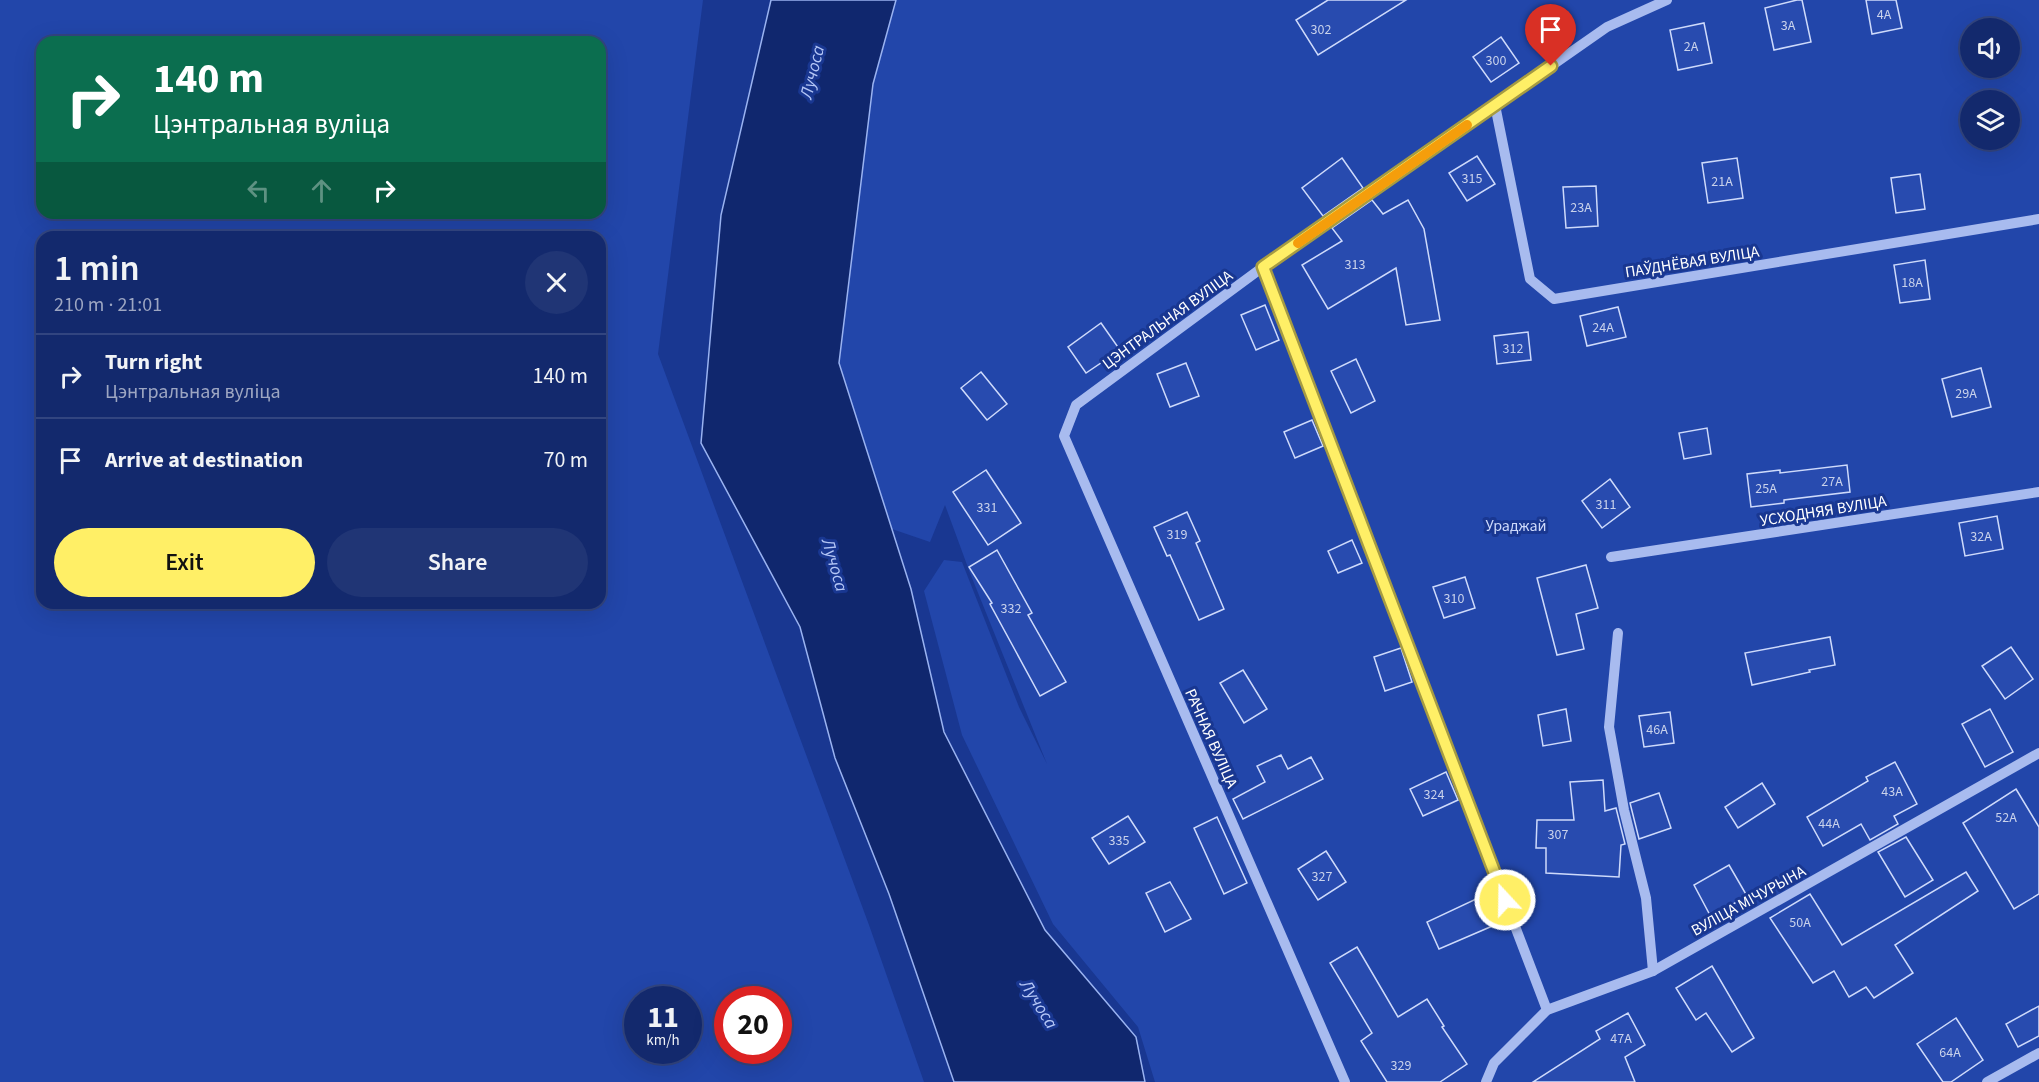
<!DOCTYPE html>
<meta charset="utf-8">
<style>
body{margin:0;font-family:"Source Sans 3",sans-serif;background:#203575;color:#f1f3f6;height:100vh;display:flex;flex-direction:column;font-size:22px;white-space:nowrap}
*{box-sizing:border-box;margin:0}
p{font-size:20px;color:#9da6c2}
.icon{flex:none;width:33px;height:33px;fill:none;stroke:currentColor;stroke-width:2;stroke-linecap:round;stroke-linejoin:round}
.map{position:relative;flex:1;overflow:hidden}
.panel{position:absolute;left:36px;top:231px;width:570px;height:378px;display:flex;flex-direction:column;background:#13296d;border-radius:18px;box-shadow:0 6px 24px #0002,0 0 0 2px #324580}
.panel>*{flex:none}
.banner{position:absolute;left:36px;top:36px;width:570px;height:183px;border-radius:18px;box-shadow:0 6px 24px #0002,0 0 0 2px #324580;background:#0b6e4f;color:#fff;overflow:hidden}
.buttons{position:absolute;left:1960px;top:18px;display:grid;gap:12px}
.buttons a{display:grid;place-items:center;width:60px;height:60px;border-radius:50%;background:#13296d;box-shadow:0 6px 24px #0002,0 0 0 2px #324580;font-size:30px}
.speed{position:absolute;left:624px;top:986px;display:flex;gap:12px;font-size:30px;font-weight:700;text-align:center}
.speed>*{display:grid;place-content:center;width:78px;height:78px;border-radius:50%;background:#13296d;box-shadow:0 6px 24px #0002,0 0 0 2px #324580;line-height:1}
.speed small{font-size:15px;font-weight:400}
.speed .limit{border:9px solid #d22;background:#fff;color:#111}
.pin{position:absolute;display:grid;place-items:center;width:51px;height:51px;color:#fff;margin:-62px -26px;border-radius:50% 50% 50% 0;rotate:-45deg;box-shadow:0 0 6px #0007}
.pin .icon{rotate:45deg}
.me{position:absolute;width:66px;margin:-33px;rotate:339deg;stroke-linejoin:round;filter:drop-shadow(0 0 4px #0008)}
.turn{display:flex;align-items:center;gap:21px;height:126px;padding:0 18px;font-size:27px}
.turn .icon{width:78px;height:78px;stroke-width:2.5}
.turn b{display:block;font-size:42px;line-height:51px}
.lanes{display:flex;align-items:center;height:57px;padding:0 18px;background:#0003;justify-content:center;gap:30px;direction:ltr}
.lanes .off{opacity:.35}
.round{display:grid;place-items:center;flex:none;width:63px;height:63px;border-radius:32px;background:#203575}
.headline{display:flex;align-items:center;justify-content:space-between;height:102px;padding:0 18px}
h1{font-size:36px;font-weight:600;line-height:45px}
.cta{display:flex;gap:12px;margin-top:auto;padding:12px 18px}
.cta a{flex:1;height:69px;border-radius:36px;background:#ffef66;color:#111;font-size:24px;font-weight:600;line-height:69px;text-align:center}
.cta a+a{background:#203575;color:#f1f3f6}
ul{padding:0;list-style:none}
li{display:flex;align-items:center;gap:18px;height:84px;padding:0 18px;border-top:2px solid #324580}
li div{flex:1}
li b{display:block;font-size:22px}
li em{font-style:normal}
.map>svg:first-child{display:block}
.green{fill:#2246aa;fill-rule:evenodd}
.water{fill:#10276e;stroke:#9ab3f1;stroke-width:1.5}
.building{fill:#284baf;stroke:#cedafb;stroke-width:1.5}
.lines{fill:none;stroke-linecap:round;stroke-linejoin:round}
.minor{stroke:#a8bbef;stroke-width:10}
.route-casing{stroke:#a69b42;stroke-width:15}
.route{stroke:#ffef66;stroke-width:10}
.slow{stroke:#f59e0b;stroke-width:10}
.labels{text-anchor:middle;stroke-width:6;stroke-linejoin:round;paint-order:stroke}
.number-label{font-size:14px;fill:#c9d2eb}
.street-label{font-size:16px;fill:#fff;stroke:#193791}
.park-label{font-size:16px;fill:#cedafb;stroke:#193791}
.water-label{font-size:18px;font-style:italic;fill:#b4c6f6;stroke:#193791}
</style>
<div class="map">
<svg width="2039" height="1082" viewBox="0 0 2039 1082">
<rect width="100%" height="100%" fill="#193791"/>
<g class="green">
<path d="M0 0H703L658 354 869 925 924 1082H0ZM42 42H600V213H42ZM42 237H600V603H42ZM638 999H688V1050H638ZM728 999H778V1050H728Z"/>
<path d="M896 0H2039V1082H1155L1138 1027 1053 924 962 735 924 591 944 560 962 562 1019 707 1047 764 970 573 945 505 930 542 892 529 839 363 873 84ZM1971 28H2010V68H1971ZM1971 100H2010V140H1971Z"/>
</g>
<path class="water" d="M771 0H896L873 84 839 363 911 589 944 732 1045 930 1136 1037 1145 1082H954L889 894 835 758 800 627 701 443 721 215Z"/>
<g class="building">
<path d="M1328 0H1406L1318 55 1296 20Z"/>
<path d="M1797 0H1802L1811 42 1774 50 1765 8Z"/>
<path d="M1866 0H1896L1902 28 1872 34Z"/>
<path d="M1704 23 1712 63 1678 70 1670 30Z"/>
<path d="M1501 37 1519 63 1491 82 1473 57Z"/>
<path d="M1477 156 1495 184 1467 201 1449 173Z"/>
<path d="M1342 158 1363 188 1323 216 1302 188Z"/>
<path d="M1737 158 1743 198 1708 203 1702 163Z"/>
<path d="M1920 174 1925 209 1896 213 1891 178Z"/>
<path d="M1596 186 1598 226 1566 228 1563 187Z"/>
<path d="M1372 200 1383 214 1408 200 1424 229 1440 320 1406 325 1396 268 1328 309 1302 265 1342 241 1332 228Z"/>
<path d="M1925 260 1930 299 1900 303 1894 265Z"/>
<path d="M1265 305 1279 340 1256 350 1241 315Z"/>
<path d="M1618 307 1626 337 1587 346 1580 316Z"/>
<path d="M1101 323 1120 350 1086 373 1068 347Z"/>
<path d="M1528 332 1531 360 1497 364 1494 336Z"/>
<path d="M1356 359 1375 401 1351 413 1331 371Z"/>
<path d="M1186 363 1199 396 1170 407 1157 374Z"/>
<path d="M1981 368 1991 407 1952 417 1942 379Z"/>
<path d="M981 372 1007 404 987 420 961 388Z"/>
<path d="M1312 420 1323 446 1295 458 1284 432Z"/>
<path d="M1707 428 1711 454 1684 459 1679 433Z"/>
<path d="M1847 465 1850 492 1784 500V503L1751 507 1747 474 1780 470V473Z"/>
<path d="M986 470 1021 523 988 545 953 492Z"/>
<path d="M1610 479 1630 507 1602 528 1582 501Z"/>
<path d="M1187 512 1200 541 1196 543 1224 609 1199 620 1170 555 1167 556 1154 527Z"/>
<path d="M1997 516 2003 549 1965 556 1959 523Z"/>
<path d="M1352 540 1362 563 1338 573 1328 551Z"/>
<path d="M997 550 1032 613 1028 615 1066 682 1040 696 990 604 992 603 969 567Z"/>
<path d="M1586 565 1598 608 1576 614 1584 649 1557 655 1537 578Z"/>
<path d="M1465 577 1475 608 1444 618 1433 587Z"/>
<path d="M1830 637 1835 665 1809 670 1810 672 1752 685 1745 653Z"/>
<path d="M2011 647 2033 679 2005 699 1982 666Z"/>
<path d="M1401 648 1412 682 1385 691 1374 657Z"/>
<path d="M1243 670 1267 709 1244 723 1220 683Z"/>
<path d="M1566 709 1571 741 1543 746 1538 715Z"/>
<path d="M1990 709 2013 752 1985 767 1962 724Z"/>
<path d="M1670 712 1674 743 1644 747 1639 716Z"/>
<path d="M1281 755 1288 769 1311 757 1323 779 1243 819 1233 799 1265 782 1257 766Z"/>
<path d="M1895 762 1917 804 1894 816 1898 824 1870 840 1861 824 1823 846 1807 817 1868 781 1866 777Z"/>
<path d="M1446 772 1458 800 1423 816 1410 789Z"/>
<path d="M1603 780 1605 811 1616 808 1625 844 1621 845 1619 877 1546 873V848H1536L1537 820H1574L1570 782Z"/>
<path d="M1762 783 1775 804 1738 828 1725 807Z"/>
<path d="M2016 789 2039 827V894L2014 909 1963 823Z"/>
<path d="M1659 793 1671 828 1639 839 1630 803Z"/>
<path d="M1128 816 1145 842 1109 864 1092 838Z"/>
<path d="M1217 817 1247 883 1224 894 1194 828Z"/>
<path d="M1906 837 1933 880 1905 897 1878 852Z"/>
<path d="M1326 851 1346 882 1318 900 1298 869Z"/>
<path d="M1729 865 1747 896 1711 917 1694 885Z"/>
<path d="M1966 872 1978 891 1895 945 1913 973 1874 998 1866 987 1849 997 1834 971 1813 983 1770 918 1810 894 1842 945Z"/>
<path d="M1170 882 1191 919 1165 932 1146 893Z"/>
<path d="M1491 892 1504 921 1439 949 1427 922Z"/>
<path d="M1357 947 1398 1017 1427 999 1444 1026 1442 1027 1467 1064 1440 1082H1387L1361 1041 1372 1033 1330 963Z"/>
<path d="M1712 966 1754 1038 1732 1052 1706 1013 1696 1020 1676 988Z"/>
<path d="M2039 1006V1036L2018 1047 2006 1024Z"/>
<path d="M1628 1013 1645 1045 1625 1057 1635 1082H1533L1600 1039 1596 1031Z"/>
<path d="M1956 1018 1983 1060 1951 1082H1943L1917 1044Z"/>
</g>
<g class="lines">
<g class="minor">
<path d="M1495 105 1530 279 1554 299 2039 219"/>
<path d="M1263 267 1547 1010"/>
<path d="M1611 557 2039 492"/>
<path d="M1618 633 1609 727 1624 810 1646 898 1653 971"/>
<path d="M1345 1082 1064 436 1076 405 1263 267 1607 27 1667 0"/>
<path d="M1486 1082 1494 1063 1547 1010 1653 971 2039 753"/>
<path d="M1987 1082 2039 1053"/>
</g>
</g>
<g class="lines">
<g class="route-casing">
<path id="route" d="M1505 900 1263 267 1551 66"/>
</g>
<use href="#route" class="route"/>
<path class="slow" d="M1298 243 1467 125"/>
</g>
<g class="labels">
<g class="number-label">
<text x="1884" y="19">4А</text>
<text x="1788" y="30">3А</text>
<text x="1321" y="34">302</text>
<text x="1691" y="51">2А</text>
<text x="1496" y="65">300</text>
<text x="1472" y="183">315</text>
<text x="1722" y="186">21А</text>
<text x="1581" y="212">23А</text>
<text x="1355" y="269">313</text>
<text x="1912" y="287">18А</text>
<text x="1603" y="332">24А</text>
<text x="1513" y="353">312</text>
<text x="1966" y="398">29А</text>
<text x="1832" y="486">27А</text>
<text x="1766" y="493">25А</text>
<text x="1606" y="509">311</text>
<text x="987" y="512">331</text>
<text x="1177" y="539">319</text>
<text x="1981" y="541">32А</text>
<text x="1454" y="603">310</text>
<text x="1011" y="613">332</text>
<text x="1657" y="734">46А</text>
<text x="1892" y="796">43А</text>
<text x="1434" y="799">324</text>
<text x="2006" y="822">52А</text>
<text x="1829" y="828">44А</text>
<text x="1558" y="839">307</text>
<text x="1119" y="845">335</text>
<text x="1322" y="881">327</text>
<text x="1800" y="927">50А</text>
<text x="1621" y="1043">47А</text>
<text x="1950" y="1057">64А</text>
<text x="1401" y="1070">329</text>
</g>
<g class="street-label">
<text transform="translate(1692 261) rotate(-9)" y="6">ПАЎДНЁВАЯ ВУЛІЦА</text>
<text transform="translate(1167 319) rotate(-36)" y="6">ЦЭНТРАЛЬНАЯ ВУЛІЦА</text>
<text transform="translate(1823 510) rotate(-9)" y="6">УСХОДНЯЯ ВУЛІЦА</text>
<text transform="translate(1212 738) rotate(66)" y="6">РАЧНАЯ ВУЛІЦА</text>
<text transform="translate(1748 900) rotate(-29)" y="6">ВУЛІЦА МІЧУРЫНА</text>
</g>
<g class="park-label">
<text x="1516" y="531">Ураджай</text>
</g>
<g class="water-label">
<text transform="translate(812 72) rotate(-76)" y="6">Лучоса</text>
<text transform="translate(835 565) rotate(74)" y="6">Лучоса</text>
<text transform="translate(1039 1004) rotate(58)" y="6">Лучоса</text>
</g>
</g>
</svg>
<div class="buttons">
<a><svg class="icon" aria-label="sound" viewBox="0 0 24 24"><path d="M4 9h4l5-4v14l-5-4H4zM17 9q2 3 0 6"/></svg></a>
<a><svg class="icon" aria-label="layers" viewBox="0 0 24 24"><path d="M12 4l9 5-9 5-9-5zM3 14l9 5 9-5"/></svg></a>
</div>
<div class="speed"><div>11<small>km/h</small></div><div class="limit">20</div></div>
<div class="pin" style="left:1551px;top:66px;background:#d93025"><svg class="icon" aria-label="arrive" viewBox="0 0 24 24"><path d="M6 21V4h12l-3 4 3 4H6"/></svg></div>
<svg class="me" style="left:1505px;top:900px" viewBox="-20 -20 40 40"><circle r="17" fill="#ffef66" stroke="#fff" stroke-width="3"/><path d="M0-11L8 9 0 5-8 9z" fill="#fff"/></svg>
<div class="banner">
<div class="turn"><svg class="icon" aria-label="right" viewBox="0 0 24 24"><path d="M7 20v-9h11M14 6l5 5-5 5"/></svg><div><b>140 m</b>Цэнтральная вуліца</div></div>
<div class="lanes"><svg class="icon off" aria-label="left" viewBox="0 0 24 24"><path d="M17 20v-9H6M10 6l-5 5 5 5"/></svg><svg class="icon off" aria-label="ahead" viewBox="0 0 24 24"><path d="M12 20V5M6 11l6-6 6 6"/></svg><svg class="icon" aria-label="right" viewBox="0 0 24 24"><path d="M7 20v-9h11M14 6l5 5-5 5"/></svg></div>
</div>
<section class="panel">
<div class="headline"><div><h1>1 min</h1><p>210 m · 21:01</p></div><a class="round"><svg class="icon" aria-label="close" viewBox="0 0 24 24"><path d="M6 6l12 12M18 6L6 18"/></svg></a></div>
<ul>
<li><svg class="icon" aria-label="right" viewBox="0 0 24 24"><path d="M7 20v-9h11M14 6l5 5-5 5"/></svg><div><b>Turn right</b><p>Цэнтральная вуліца</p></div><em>140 m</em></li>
<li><svg class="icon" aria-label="arrive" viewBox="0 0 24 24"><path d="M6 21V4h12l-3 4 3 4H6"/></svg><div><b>Arrive at destination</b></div><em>70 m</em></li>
</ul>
<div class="cta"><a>Exit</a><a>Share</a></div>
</section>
</div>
